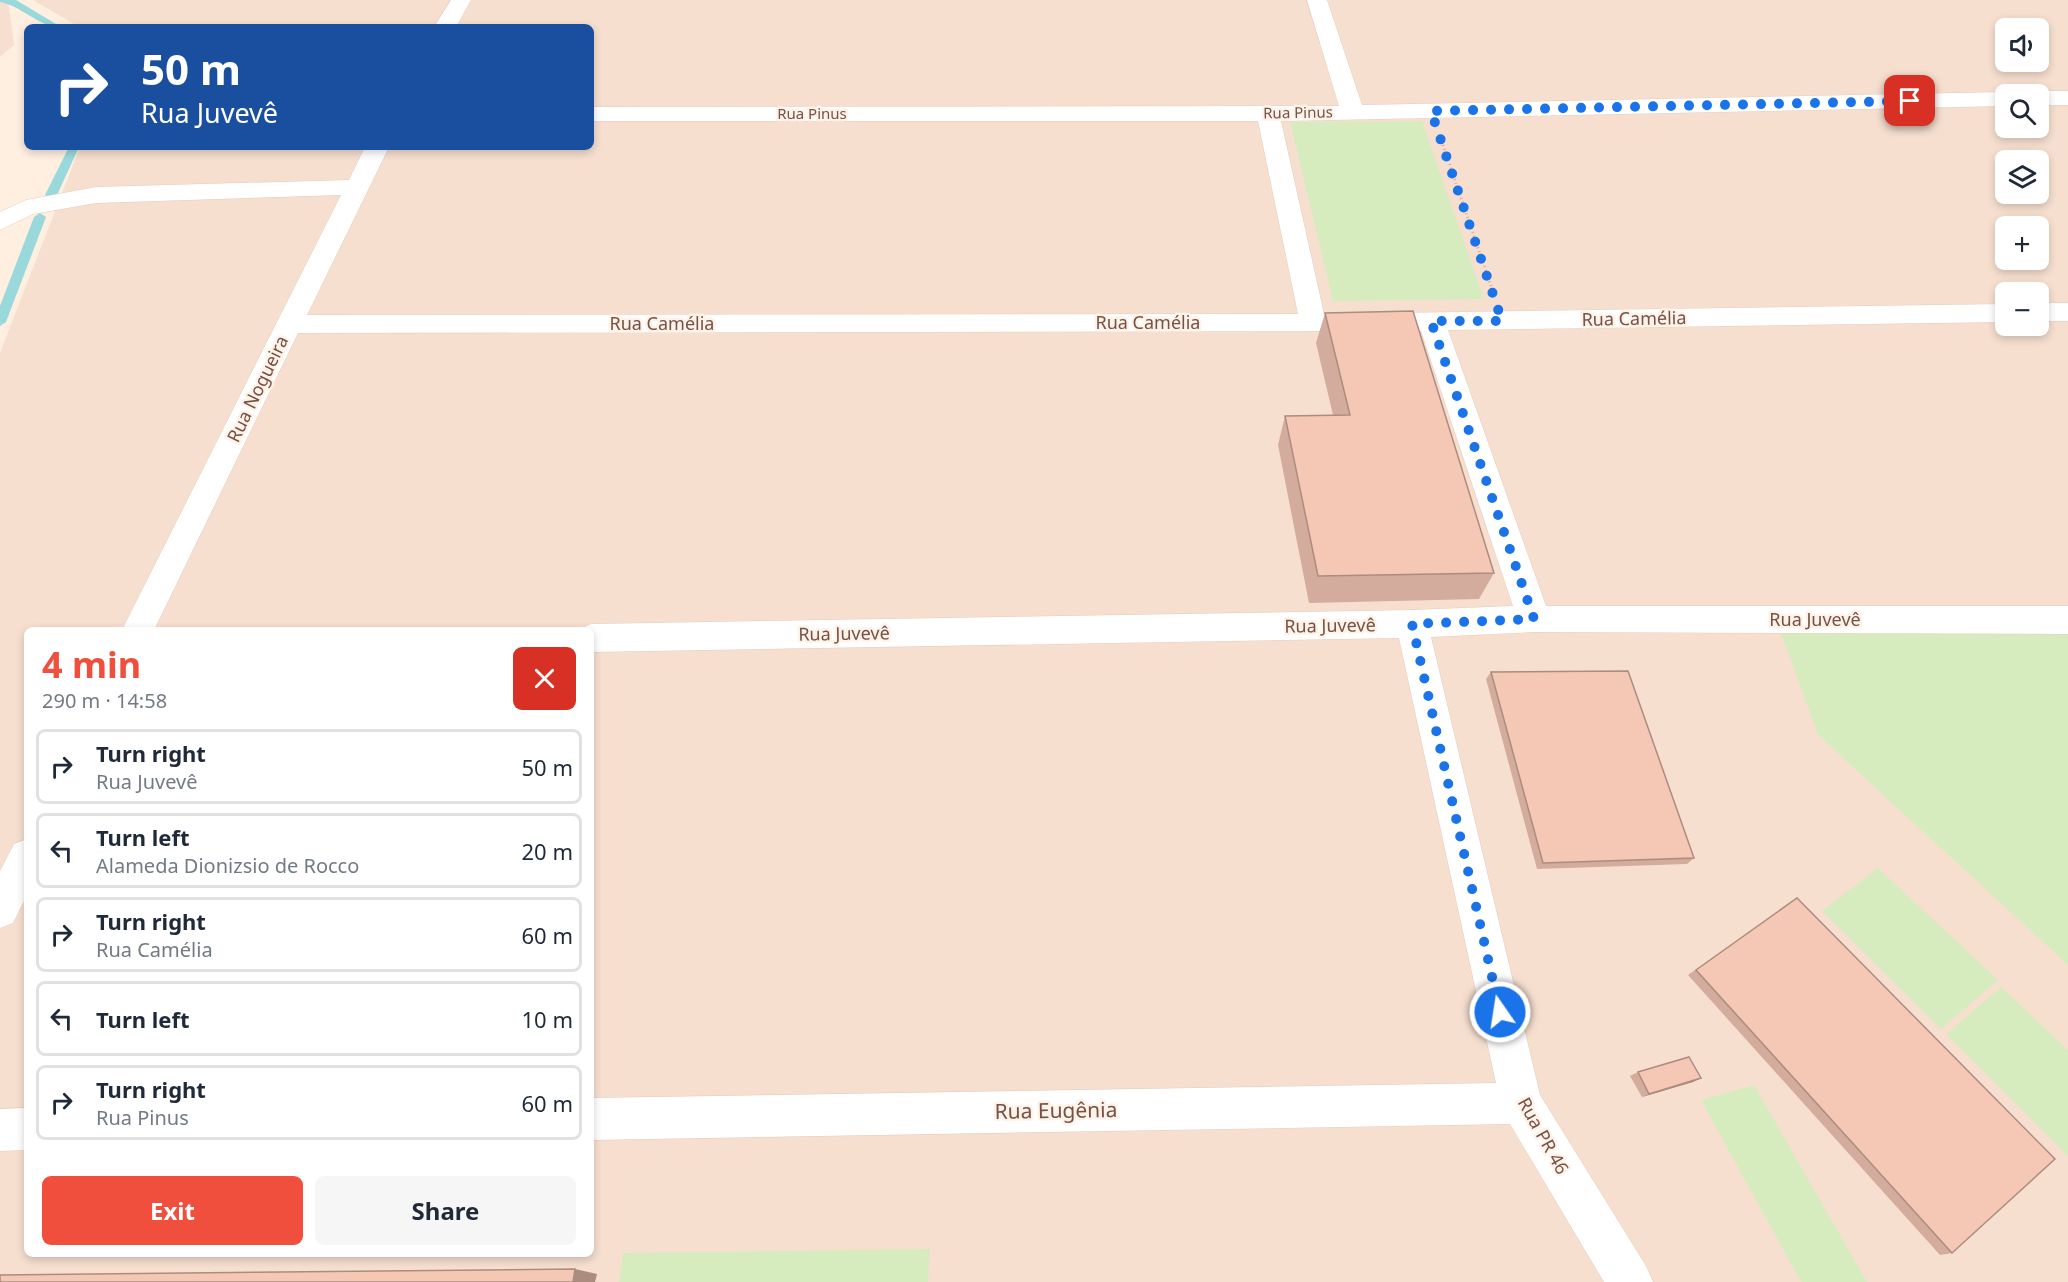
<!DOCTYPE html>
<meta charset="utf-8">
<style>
body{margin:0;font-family:"Noto Sans",sans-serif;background:#f6f6f7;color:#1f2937;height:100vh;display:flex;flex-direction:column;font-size:22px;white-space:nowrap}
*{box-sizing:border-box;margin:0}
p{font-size:20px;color:#747a83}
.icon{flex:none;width:33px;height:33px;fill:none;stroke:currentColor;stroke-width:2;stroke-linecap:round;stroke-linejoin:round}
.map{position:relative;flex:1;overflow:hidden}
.sheet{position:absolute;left:24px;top:627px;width:570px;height:630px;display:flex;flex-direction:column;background:#fff;border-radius:9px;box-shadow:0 3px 9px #0003}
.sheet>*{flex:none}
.top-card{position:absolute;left:24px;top:24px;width:570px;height:126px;border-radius:9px;box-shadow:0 3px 9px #0003;background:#1a4fa0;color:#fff;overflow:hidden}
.buttons{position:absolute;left:1995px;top:18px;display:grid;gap:12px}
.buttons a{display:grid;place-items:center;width:54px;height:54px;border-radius:9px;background:#fff;box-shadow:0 3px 9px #0003;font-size:30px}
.pin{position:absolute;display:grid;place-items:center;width:51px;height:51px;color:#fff;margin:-26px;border-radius:12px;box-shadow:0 3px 9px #0006}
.me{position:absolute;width:66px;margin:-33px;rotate:347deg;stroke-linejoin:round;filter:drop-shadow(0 0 4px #0008)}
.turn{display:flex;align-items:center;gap:21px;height:126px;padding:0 18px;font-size:27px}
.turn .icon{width:78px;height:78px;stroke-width:2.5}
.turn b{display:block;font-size:42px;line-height:51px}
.round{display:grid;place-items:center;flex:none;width:63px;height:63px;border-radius:9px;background:#f6f6f7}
.headline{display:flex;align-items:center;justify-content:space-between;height:102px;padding:0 18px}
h1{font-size:36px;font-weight:700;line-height:45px;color:#f14f3d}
.primary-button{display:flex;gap:12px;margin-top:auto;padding:12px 18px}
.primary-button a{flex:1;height:69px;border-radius:9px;background:#f14f3d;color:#fff;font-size:24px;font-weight:700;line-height:69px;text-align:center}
.primary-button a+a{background:#f6f6f7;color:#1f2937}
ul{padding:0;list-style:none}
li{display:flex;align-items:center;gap:18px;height:75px;margin:0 12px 9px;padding:0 6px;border:3px solid #e0e1e3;border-radius:9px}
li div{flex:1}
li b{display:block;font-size:22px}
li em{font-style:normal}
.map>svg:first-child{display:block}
.residential{fill:#f6dfcf;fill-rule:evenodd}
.green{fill:#d7ecbe}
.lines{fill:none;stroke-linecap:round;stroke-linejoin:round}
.stream{fill:#9ad9db;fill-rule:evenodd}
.minor-casing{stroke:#e5ccbf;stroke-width:1}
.path{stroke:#daab9a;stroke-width:3;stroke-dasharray:1 3;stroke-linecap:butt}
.minor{fill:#fff;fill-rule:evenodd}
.wall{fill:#d3ac9d}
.shaded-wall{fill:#ac8c7f}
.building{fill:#f5c8b6;stroke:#ac8c7f;stroke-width:1.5}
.route{stroke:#1a73e8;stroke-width:10;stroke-dasharray:0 18}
.labels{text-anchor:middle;stroke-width:5;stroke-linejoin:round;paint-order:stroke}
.far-street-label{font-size:15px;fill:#775146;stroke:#fff3e9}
.street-label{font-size:18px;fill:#775146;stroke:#fff3e9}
.near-street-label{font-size:21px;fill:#775146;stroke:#fff3e9}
</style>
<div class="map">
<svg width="2068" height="1282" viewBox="0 0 2068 1282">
<rect width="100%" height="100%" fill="#feefe1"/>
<g class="residential">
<path d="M0 0H8L14 45 0 57Z"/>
<path d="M33 0H2068V1282H0V353L80 147H591V27H79ZM2006 28H2038V62H2006ZM2006 94H2038V128H2006ZM2006 160H2038V194H2006ZM2006 226H2038V260H2006ZM2006 292H2038V326H2006ZM27 630H591V1254H27Z"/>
</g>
<g class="green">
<path d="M1422 121 1484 299 1333 301 1290 122Z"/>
<path d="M2068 624V965L1818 735 1778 625Z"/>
<path d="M1878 868 1998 980 1941 1029 1822 911Z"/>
<path d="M2001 987 2068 1050V1156L1946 1034Z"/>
<path d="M1754 1085 1867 1282H1801L1701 1100Z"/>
<path d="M930 1249 928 1282H619L623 1253Z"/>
</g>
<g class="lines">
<g class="stream">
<path d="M0 0H16L61 27C38 27 22 6 0 2Z"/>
<path d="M69 147H79L57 195 55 197H47L45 195Z"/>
<path d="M40 213 46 217 6 322 0 326V306L34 217Z"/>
</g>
<g class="minor-casing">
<g id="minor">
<path d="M451 0H471L456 27H434Z"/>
<path d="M1307 0H1327L1362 105 2006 92 2014 94H2006V106L1281 121 1324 314 2006 304V322L1448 330 1546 606H2068V634L1534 632 1431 637 1540 1095 1646 1266 1653 1282H1604L1510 1124 591 1140V1098L1496 1083 1399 638 591 652V630H578L591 624 1412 610 1513 606 1421 331 298 333 154 630H122L341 195 96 203 33 214 0 230V212L26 200 96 187 349 180 365 147H389L307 315 1298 314 1258 121H591V107L1339 106Z"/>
<path d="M2038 91H2068V105H2038V94H2029Z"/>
<rect x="2038" y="303" width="30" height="18"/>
<path d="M27 839V895L13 923 0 928V871L14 844Z"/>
<path d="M27 1108V1150L0 1151V1109Z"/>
</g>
</g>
<path class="path" d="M1443 145 1491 286"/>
<use href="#minor" class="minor"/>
</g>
<g class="wall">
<path d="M1325 313 1494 573 1479 599 1309 603 1278 445 1285 416 1333 415 1316 343Z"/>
<path d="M1491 672 1694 858 1687 864 1537 869 1486 679Z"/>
<path d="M1797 898 1952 1253 1940 1255 1688 975Z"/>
<path d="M1638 1072 1701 1078 1693 1082 1642 1097 1630 1076Z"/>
</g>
<g class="shaded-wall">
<path d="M1701 1078 1693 1082 1642 1097 1649 1094Z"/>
<path d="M575 1269 597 1274 595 1282H573Z"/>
</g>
<g class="building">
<path d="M1413 311 1494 573 1318 576 1285 416 1350 415 1325 313Z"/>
<path d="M1628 671 1694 858 1543 863 1491 672Z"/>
<path d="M1797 898 2055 1159 1952 1253 1696 970Z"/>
<path d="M1689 1057 1701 1078 1649 1094 1638 1072Z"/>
<path d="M575 1269 573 1282H0V1275Z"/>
</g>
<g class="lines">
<path class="route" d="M1500 1012 1412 624 1534 619 1431 321H1502L1431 111 1910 101"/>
</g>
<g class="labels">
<g class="far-street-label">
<text transform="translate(1298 113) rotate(-1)" y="5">Rua Pinus</text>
<text x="812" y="119">Rua Pinus</text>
</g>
<g class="street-label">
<text transform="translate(1634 319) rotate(-1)" y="6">Rua Camélia</text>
<text x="1148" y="329">Rua Camélia</text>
<text x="662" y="330">Rua Camélia</text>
<text transform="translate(258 389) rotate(-64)" y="6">Rua Nogueira</text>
<text x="1815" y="626">Rua Juvevê</text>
<text transform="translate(1330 626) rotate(-1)" y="6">Rua Juvevê</text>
<text transform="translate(844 634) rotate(-1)" y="6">Rua Juvevê</text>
<text transform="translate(1543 1136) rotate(61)" y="6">Rua PR 46</text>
</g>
<g class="near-street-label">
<text transform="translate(1056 1111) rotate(-1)" y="7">Rua Eugênia</text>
</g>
</g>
</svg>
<div class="buttons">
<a><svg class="icon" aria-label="sound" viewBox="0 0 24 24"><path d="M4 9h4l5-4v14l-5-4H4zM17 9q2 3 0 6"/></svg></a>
<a><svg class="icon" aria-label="search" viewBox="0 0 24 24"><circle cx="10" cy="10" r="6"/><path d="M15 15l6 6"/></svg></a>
<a><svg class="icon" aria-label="layers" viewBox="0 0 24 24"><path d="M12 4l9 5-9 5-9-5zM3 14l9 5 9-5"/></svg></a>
<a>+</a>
<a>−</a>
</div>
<div class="pin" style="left:1910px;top:101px;background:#d93025"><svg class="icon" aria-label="arrive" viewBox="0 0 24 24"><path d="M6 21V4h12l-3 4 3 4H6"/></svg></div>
<svg class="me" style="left:1500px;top:1012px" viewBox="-20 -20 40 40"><circle r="17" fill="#1a73e8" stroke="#fff" stroke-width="3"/><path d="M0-11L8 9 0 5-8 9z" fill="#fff"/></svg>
<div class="top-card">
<div class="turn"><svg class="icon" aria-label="right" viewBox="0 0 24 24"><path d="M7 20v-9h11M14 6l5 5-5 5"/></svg><div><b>50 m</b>Rua Juvevê</div></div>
</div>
<section class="sheet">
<div class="headline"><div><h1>4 min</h1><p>290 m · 14:58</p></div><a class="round" style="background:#d93025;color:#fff"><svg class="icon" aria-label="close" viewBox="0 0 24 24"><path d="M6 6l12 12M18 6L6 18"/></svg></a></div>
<ul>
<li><svg class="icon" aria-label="right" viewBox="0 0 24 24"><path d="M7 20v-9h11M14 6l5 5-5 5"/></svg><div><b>Turn right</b><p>Rua Juvevê</p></div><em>50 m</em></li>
<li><svg class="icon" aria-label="left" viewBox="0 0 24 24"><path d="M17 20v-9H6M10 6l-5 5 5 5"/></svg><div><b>Turn left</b><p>Alameda Dionizsio de Rocco</p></div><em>20 m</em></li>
<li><svg class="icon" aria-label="right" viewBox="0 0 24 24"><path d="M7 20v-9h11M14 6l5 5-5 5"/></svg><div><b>Turn right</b><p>Rua Camélia</p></div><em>60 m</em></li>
<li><svg class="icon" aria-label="left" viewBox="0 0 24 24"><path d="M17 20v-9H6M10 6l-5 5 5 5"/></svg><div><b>Turn left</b></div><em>10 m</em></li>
<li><svg class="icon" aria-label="right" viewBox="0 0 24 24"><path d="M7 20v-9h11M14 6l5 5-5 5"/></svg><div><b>Turn right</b><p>Rua Pinus</p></div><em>60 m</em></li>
</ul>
<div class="primary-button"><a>Exit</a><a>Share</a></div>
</section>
</div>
